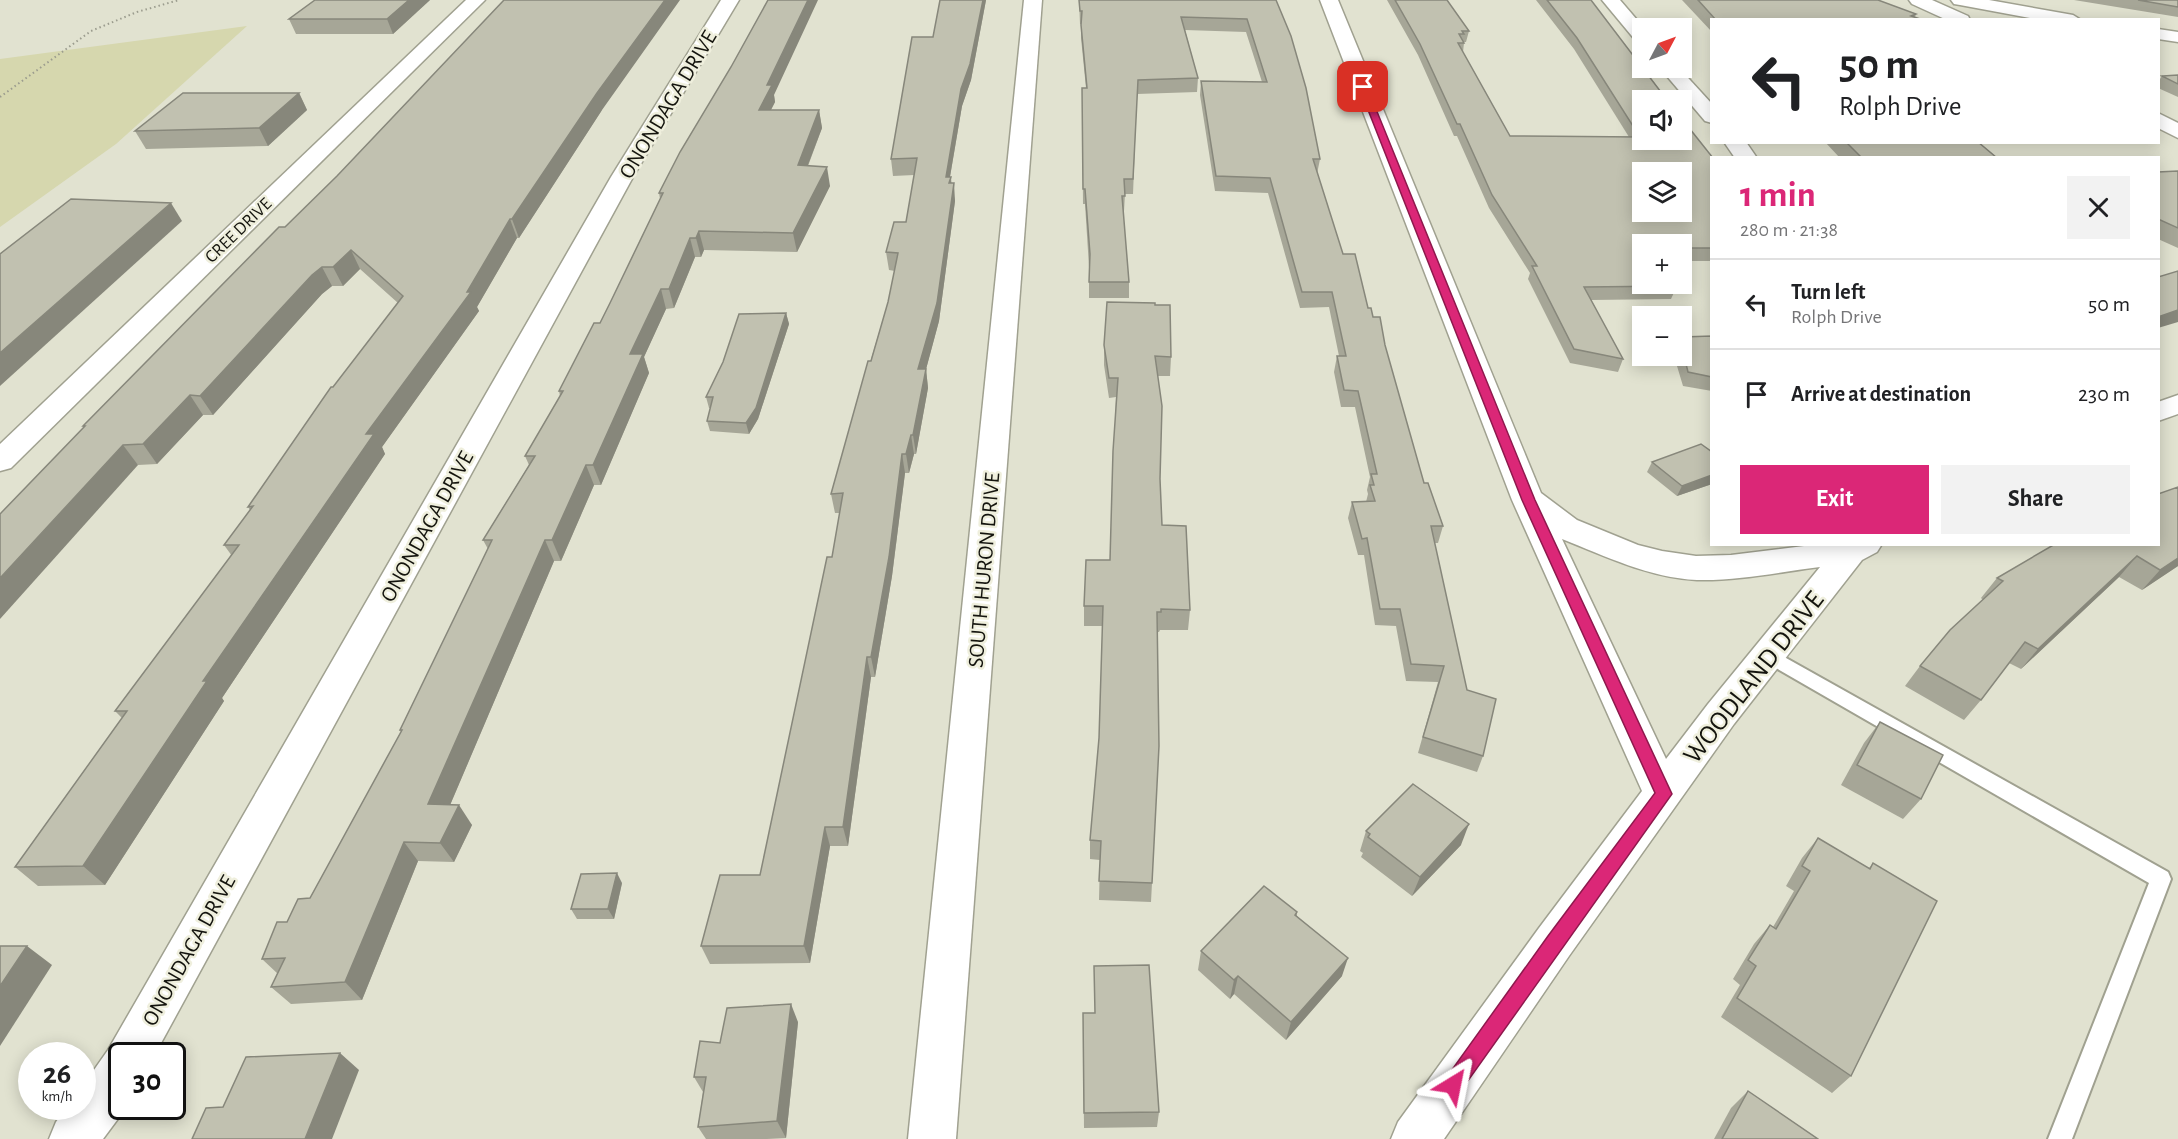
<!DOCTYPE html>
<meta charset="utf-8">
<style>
body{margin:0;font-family:"Alegreya Sans",sans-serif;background:#f2f2f2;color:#202124;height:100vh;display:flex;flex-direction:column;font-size:22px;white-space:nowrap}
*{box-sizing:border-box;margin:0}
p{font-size:20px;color:#757577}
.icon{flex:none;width:33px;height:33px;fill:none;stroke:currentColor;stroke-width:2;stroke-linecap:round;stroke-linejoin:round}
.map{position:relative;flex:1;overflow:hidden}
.drawer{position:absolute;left:1710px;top:156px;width:450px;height:390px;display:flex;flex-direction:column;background:#fff;border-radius:0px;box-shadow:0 3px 15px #0003}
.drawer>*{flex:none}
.banner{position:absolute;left:1710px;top:18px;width:450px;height:126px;border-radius:0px;box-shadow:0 3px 15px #0003;background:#fff;color:#202124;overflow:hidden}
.needle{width:39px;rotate:49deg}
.fabs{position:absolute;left:1632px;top:18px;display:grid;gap:12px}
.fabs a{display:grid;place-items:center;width:60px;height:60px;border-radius:0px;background:#fff;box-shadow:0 3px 15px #0003;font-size:30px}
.speed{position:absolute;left:18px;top:1042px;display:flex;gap:12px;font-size:30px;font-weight:700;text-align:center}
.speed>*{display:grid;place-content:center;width:78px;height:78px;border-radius:50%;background:#fff;box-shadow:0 3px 15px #0003;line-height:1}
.speed small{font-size:15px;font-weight:400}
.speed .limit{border:3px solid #111;border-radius:9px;background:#fff;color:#111}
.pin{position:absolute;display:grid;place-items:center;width:51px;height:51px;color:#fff;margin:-26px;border-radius:12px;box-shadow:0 3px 9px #0006}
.me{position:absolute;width:66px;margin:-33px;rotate:35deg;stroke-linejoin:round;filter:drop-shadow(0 0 4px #0008)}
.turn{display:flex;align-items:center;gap:21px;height:126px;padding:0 30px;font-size:27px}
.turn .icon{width:78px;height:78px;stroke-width:2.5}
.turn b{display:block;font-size:42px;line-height:51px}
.round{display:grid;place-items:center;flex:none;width:63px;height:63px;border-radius:0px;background:#f2f2f2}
.headline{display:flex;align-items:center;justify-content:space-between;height:102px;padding:0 30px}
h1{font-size:36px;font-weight:700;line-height:45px;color:#db2777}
.primary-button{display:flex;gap:12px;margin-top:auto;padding:12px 30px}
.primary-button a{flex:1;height:69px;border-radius:0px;background:#db2777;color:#fff;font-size:24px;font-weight:700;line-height:69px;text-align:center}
.primary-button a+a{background:#f2f2f2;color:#202124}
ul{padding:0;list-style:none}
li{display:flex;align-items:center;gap:18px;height:90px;padding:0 30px;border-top:2px solid #e0e0e0}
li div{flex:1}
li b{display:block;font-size:22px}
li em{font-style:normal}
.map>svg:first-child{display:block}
.green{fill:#d6d7ae}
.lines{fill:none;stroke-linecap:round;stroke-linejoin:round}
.service-casing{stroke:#a0a190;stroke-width:4}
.minor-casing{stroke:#a0a190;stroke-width:3}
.path{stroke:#9b9c8e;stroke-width:2;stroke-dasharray:1.5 3;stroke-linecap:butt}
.service{fill:#fff;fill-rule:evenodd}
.minor{fill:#fff;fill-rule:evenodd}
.wall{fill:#a6a697}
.shaded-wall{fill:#87877b}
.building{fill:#c1c1b0;stroke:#87877b;stroke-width:1.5;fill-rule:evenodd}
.route{fill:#db2777;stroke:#8e194d;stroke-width:1.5}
.labels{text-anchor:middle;stroke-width:5;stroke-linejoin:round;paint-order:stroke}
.far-street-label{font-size:18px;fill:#14140e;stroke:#efefdd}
.street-label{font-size:22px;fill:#14140e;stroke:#efefdd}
.near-street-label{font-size:27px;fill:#14140e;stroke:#efefdd}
</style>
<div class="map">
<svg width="2178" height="1139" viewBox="0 0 2178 1139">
<rect width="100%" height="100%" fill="#e1e2d0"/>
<path class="green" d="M247 26 116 144 0 227V59Z"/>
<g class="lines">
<g class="service-casing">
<path id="service" d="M1768 648 2168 872 2171 879 2072 1139H2048L2149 883 1762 660 1759 655 1762 650Z"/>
</g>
<g class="minor-casing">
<g id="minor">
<path d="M466 0H485L11 468 0 471V444Z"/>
<path d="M721 0H739L633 177 154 1056H122V1107L126 1108 103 1139H49L56 1122 67 1107H82V1087L108 1050 611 177Z"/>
<path d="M1024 0H1042L956 1139H908Z"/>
<path d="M1320 0H1338L1541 493 1577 520 1638 545 1662 551 1696 556 1731 555 1820 544H1882L1877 552 1862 560 1734 724 1569 956 1444 1139H1391L1398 1122 1539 928 1642 791 1512 500ZM1562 539C1605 556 1650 578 1697 580 1738 581 1780 572 1820 567L1708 704 1666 759Z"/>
<path d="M1602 0H1620L1644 28H1642V42L1636 41Z"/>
<path d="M1909 0H1932L1968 16 1970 20H1947L1912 4Z"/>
<path d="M1951 0H1989L2073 15 2081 20H2041L1960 5 1954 4Z"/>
<path d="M2158 29 2178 32V42L2158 39Z"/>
<path d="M1660 68H1679L1712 104V123L1705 121Z"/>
<path d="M2158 113 2178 123V138L2158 128Z"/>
<path d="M1724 142H1746L1757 158H1735Z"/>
<path d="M2178 395V414L2158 421V402Z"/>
</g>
</g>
<path class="path" d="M0 97 91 31 137 12 179 0"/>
<use href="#service" class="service"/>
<use href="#minor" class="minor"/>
</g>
<g class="wall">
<path d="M430 0 393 34H296L289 19Z"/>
<path d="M940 0H986L971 80 962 106 950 177 955 201 939 321 926 369 928 388 916 454H914L909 473H905L892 576 875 677H871L848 846H830L810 963 710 964 701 946 760 875 832 557 840 513H835L831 494 888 302 895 271 889 270 886 252 906 222 914 175 893 176 891 159 933 37Z"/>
<path d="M1079 0H1276L1320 159 1317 174 1343 254 1368 308 1373 317 1385 345 1424 483 1443 526 1438 543H1434L1467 690 1483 756 1477 772 1418 753 1438 682 1406 681 1396 626 1375 625 1364 555H1358L1348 518 1352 502H1366L1368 494 1367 490 1370 477 1355 407H1341L1334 372 1337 356H1339L1329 307 1300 308 1268 193 1215 191 1200 95 1201 81 1262 82 1246 32 1185 30 1198 78 1197 92 1137 94 1133 194H1125L1124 211H1123L1129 282V298H1089V267L1085 204H1083L1082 88H1086L1081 38V24H1080Z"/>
<path d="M1387 0H1447L1469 31 1466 42H1464V43L1463 52 1510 136 1629 137 1574 49 1536 0H1591L1712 158V261H1682V244H1642L1677 286 1671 299 1591 300 1623 359 1618 372 1570 363 1528 279 1530 273 1489 208 1457 136H1454L1418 55Z"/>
<path d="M1682 0H1878L1916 14 1915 17 1920 19 1919 20H1712V32Z"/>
<path d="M2074 0H2178V17Z"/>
<path d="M2178 75V97L2158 88V82L2162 76Z"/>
<path d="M299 93 307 110 268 146 146 149 135 131Z"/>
<path d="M774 95 775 102 771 110H819L822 128 808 166 830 186 797 252 704 250 701 257H695L674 308 666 309 644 357 649 373 601 485H594L561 561H554L450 805 472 825 454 862 418 861 362 1000 291 1004 271 987 278 974 262 959 287 922 310 898 401 732 400 730 488 549 483 540 529 465 525 456 560 396 559 391 600 323 610 303 660 199 659 193Z"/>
<path d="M602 110 519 238H517L477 307 479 311 382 447 385 454 222 698 224 701 105 885 38 886 15 867 122 718 115 711 232 556 224 545 250 510 248 507 333 387 398 303 360 269 343 286H332L322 294 213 415H203L157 464 138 465 83 426 285 227Z"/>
<path d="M1825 142H1978L1997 158H1840Z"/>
<path d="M2178 171V248L2158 239V172Z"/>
<path d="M786 313 789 324 758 419 749 434 710 431 707 421 710 408H709L706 397Z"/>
<path d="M1712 336V391L1683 386 1674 356H1682V337Z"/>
<path d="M1104 345 1171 357 1170 376H1158L1160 479 1162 525 1190 610 1188 630H1160L1159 632H1157L1152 883 1151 902 1099 900 1100 860 1090 859V840L1099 738 1103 626H1084V606L1110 560 1116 397 1109 398 1104 365Z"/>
<path d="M1712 452V484L1677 496 1647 472 1652 462Z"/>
<path d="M2158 544 2178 566 2142 590 2119 577 2021 669 2009 663 1981 700 1964 720 1905 686 1920 666 1983 600 1981 598 1997 578Z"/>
<path d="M1880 722 1921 799 1903 819 1841 785 1864 743Z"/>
<path d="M1366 831 1461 845 1412 896 1361 857 1363 853 1360 851Z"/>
<path d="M1818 838 1869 868 1873 863 1851 1076 1832 1093 1721 1017 1740 985 1733 979 1754 944 1770 925 1773 927 1794 891 1786 886 1802 858Z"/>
<path d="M622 883 614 919H577L571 909Z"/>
<path d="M1297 912V916L1342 976 1286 1040 1234 994 1230 999 1198 970 1201 951Z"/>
<path d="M1083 1013 1159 1112 1157 1127 1084 1128Z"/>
<path d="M798 1022 786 1138 767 1139H706L698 1127 703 1092 694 1077 720 1043Z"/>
<path d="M1748 1091 1818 1139H1714L1731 1108Z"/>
</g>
<g class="shaded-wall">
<path d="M409 0H430L393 34 387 19Z"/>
<path d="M665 0H680L602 110 519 238 512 219 597 93Z"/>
<path d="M808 0H818L774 95 775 102 762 127 759 110 767 85Z"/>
<path d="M983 0H986L971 80 962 106 947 194 946 177 961 89Z"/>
<path d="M299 93 307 110 268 146 259 128Z"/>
<path d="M819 110 822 128 801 183 798 165Z"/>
<path d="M827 167 830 186 797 252 793 233Z"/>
<path d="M951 177 952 194 954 183 955 201 939 321 921 388 918 369Z"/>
<path d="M171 203 182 221 0 386V353Z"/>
<path d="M510 219 517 238 477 307 479 311 382 447 385 454 222 698 224 701 105 885 83 866 203 681 366 434 467 292Z"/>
<path d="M699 231 704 250 701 257 696 238Z"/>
<path d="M690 238 695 257 674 308 669 289Z"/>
<path d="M351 250 360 269 343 286 333 267Z"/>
<path d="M322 267 332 286 322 294 213 415 200 396 312 275Z"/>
<path d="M661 289 666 309 644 357 649 373 601 485 593 465 630 354Z"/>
<path d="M2178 310V322L2158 328V317Z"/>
<path d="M786 313 789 324 758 419 749 434 746 423Z"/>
<path d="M926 369 928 388 916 454 913 435Z"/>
<path d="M190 395 203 415 157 464 143 444Z"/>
<path d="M911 435 914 454 909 473 906 454Z"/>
<path d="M123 445 138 465 0 619V578Z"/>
<path d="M902 454 905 473 892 576 875 677 871 657Z"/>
<path d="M586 465 594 485 561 561 552 540Z"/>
<path d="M1712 475V484L1677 496 1682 486Z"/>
<path d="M545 540 554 561 442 824 428 804Z"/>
<path d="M2137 556 2119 577 2021 669 2038 649Z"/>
<path d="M2178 558V566L2142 590 2160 570Z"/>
<path d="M867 657 871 677 848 846 843 827Z"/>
<path d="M459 805 472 825 454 862 440 843Z"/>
<path d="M1469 824 1461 845 1412 896 1420 877Z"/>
<path d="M825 827 830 846 810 963 804 946Z"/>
<path d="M404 842 418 861 362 1000 345 982Z"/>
<path d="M617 873 622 883 614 919 608 909Z"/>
<path d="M27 946 52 965 0 1046V986Z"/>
<path d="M1348 958 1342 976 1286 1040 1291 1022Z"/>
<path d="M1238 976 1234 994 1230 999 1234 980Z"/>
<path d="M791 1004 798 1022 786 1138 777 1121Z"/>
<path d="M340 1053 359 1070 332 1139H305Z"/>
</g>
<g class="building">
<path d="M315 0H409L387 19H289Z"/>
<path d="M504 0H665L597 93 512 219H510L467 292H471L366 434H374L203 681H207L83 866 15 867 127 711H115L239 545H224L253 506 248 507 331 387H333L403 296 351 250 333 267H322L312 275 200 396 190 395 143 444 123 445 0 578V514L85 426H83L279 227H285L337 176Z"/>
<path d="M768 0H808L767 85H772L759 110H819L798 165 827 167 793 233 699 231 696 238H690L669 289H661L630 354H643L593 465H586L552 540H545L428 804 459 805 440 843 404 842 345 982 271 987 285 958 262 959 277 922H287L298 899 310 898 402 730H400L492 540H483L535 456H525L563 391H559L594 323H600L610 303 663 193H659L680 152 731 67Z"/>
<path d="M940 0H983L970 64 961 89 946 177H951L949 183H954L937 303 918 369H926L913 435H911L906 454H902L889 557 871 657H867L843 827H825L804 946H701L720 875H760L827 557H832L843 493 831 494 868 361H871L888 302 898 253 886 252 894 222H906L917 158 891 159 912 37H933Z"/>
<path d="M1079 0H1276L1291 36 1306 88 1320 159H1313L1343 254H1355L1368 308H1371L1373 317H1380L1385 345 1424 483H1428L1443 526H1431L1467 690 1496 699 1483 756 1423 737 1444 666 1411 664 1400 609H1380L1367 538 1362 539 1352 502 1375 501 1370 485H1374L1371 474H1377L1358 391 1344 390 1337 356H1346L1332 292H1302L1270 178 1216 176 1201 81 1267 82 1247 19 1181 17 1198 78 1138 80 1133 179H1124L1125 196H1122L1129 282H1089L1090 254 1085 189H1083L1082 88H1087L1081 25 1082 11H1080Z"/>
<path d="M1395 0H1447L1469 31H1462L1464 34H1459L1464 43H1458L1510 136 1640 137 1577 38 1547 0H1591L1667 100H1642V140H1682V119L1713 158H1712V248H1682V244H1642V284H1675L1677 286 1584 287 1623 359 1574 349 1532 266H1537L1492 195 1460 124H1457L1420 44ZM1642 172H1682V212H1642Z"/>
<path d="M1698 0H1878L1916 14 1911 16 1920 19 1916 20H1716Z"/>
<path d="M2138 0H2178V7Z"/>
<path d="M2178 75V84L2162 76Z"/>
<path d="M183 93H299L259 128 135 131Z"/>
<path d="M1846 142H1978L1997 158H1862Z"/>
<path d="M2178 171V228L2158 219V172Z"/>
<path d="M71 199 171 203 0 353V254Z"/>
<path d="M2178 271V310L2158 317V277Z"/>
<path d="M1107 302 1155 303V305H1170L1171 357 1155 356 1162 406 1160 479 1162 525 1186 526 1190 610 1161 609V612H1157L1159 746 1152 883 1099 881 1101 841 1090 840 1099 738 1103 606H1084L1086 560H1110L1113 451 1118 378H1109L1104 345Z"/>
<path d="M786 313 756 408 746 423 707 421 713 397H706L723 362 739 314Z"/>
<path d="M1712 336V377L1688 372 1682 348V337Z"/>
<path d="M1701 444 1712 452V475L1682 486 1652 462Z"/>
<path d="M2178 487V558L2160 570 2137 556 2038 649 2025 642 1981 700 1920 666 1950 630 2003 581 1997 578 2055 544H2158V494Z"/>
<path d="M1880 722 1943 755 1921 799 1857 765Z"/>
<path d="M1413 784 1469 824 1420 877 1368 837 1370 834 1366 831Z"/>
<path d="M1818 838 1870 869 1873 863 1937 901 1851 1076 1737 998 1756 966 1748 960 1770 925 1776 929 1810 871 1802 866Z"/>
<path d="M617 873 608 909H571L581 874Z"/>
<path d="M1264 886 1297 912 1295 915 1348 958 1291 1022 1238 976 1234 980 1201 951Z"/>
<path d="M0 946H27L0 986Z"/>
<path d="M1149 965 1159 1112 1084 1113 1083 1013H1095L1094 966Z"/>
<path d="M791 1004 777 1121 698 1127 706 1077H694L700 1041 720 1043 727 1008Z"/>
<path d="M340 1053 305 1139H192L206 1108 223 1107 246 1057Z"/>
<path d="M1748 1091 1818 1139H1722Z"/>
</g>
<path class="route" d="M1363 85 1367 87 1535 500 1672 794 1460 1092 1453 1095 1446 1092 1443 1085 1446 1078 1548 936 1655 793 1522 500 1359 87Z"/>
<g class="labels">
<g class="far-street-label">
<text transform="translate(238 230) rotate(-44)" y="6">CREE DRIVE</text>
</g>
<g class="street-label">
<text transform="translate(667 104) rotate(-59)" y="8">ONONDAGA DRIVE</text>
<text transform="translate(426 526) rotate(-61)" y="8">ONONDAGA DRIVE</text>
<text transform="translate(983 570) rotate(-85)" y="8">SOUTH HURON DRIVE</text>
<text transform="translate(188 950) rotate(-61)" y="8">ONONDAGA DRIVE</text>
</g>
<g class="near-street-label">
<text transform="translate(1753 677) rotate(-52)" y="9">WOODLAND DRIVE</text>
</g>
</g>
</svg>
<div class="fabs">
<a><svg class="needle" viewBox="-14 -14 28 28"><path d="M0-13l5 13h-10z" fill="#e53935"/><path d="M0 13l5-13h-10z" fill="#757577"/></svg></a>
<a><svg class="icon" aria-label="sound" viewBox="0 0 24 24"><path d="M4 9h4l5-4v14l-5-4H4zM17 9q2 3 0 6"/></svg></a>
<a><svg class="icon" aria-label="layers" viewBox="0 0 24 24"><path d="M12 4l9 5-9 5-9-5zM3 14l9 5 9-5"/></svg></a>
<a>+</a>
<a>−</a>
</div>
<div class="speed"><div>26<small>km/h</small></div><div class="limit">30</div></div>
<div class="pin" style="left:1363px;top:87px;background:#d93025"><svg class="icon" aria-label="arrive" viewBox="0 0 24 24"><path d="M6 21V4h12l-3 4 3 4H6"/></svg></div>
<svg class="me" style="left:1453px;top:1085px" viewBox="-20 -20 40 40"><path d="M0-17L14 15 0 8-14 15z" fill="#db2777" stroke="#fff" stroke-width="4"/></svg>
<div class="banner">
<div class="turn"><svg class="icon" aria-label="left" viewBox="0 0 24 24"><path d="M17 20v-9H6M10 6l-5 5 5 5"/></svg><div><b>50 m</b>Rolph Drive</div></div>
</div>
<section class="drawer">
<div class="headline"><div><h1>1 min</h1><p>280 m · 21:38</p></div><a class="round"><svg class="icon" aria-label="close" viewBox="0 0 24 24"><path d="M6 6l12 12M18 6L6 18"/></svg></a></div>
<ul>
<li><svg class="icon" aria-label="left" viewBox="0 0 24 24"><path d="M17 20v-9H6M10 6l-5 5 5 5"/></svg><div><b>Turn left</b><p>Rolph Drive</p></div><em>50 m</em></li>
<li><svg class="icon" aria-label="arrive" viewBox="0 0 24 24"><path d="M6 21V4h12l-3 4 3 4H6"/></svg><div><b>Arrive at destination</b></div><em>230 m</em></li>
</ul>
<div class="primary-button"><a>Exit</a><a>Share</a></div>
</section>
</div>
